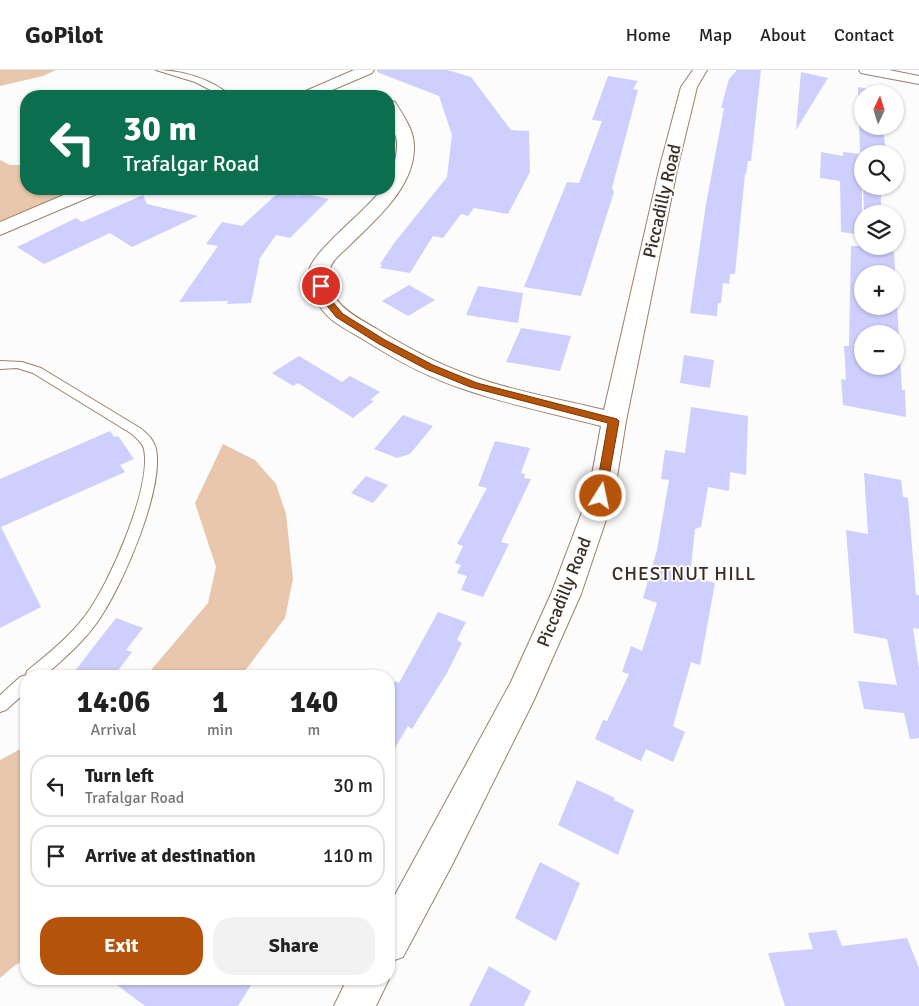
<!DOCTYPE html>
<meta charset="utf-8">
<style>
body{margin:0;font-family:Signika,sans-serif;background:#f2f2f2;color:#222;height:100vh;display:flex;flex-direction:column;font-size:19px;white-space:nowrap}
*{box-sizing:border-box;margin:0}
p{font-size:16px;color:#767676}
.icon{flex:none;width:28px;height:28px;fill:none;stroke:currentColor;stroke-width:2;stroke-linecap:round;stroke-linejoin:round}
.map{position:relative;flex:1;overflow:hidden}
.sheet{position:absolute;left:20px;top:600px;width:375px;height:315px;display:flex;flex-direction:column;background:#fff;border-radius:20px;box-shadow:0 1px 4px #0004}
.sheet>*{flex:none}
.guide{position:absolute;left:20px;top:20px;width:375px;height:105px;border-radius:20px;box-shadow:0 1px 4px #0004;background:#0b6e4f;color:#fff;overflow:hidden}
.needle{width:32px;rotate:4deg}
.tools{position:absolute;left:854px;top:15px;display:grid;gap:10px}
.tools a{display:grid;place-items:center;width:50px;height:50px;border-radius:50%;background:#fff;box-shadow:0 1px 4px #0004;font-size:25px}
.pin{position:absolute;display:grid;place-items:center;width:42px;height:42px;color:#fff;margin:-21px;border:2px solid #fff;border-radius:50%;box-shadow:0 1px 5px #0007}
.me{position:absolute;width:55px;margin:-28px;rotate:10deg;stroke-linejoin:round;filter:drop-shadow(0 0 4px #0008)}
.turn{display:flex;align-items:center;gap:18px;height:105px;padding:0 20px;font-size:22px}
.turn .icon{width:65px;height:65px;stroke-width:2.5}
.turn b{display:block;font-size:35px;line-height:42px}
.eta{display:flex;justify-content:space-evenly;align-items:center;height:85px;text-align:center}
.eta b{font-size:30px;font-weight:700;line-height:35px}
.action{display:flex;gap:10px;margin-top:auto;padding:10px 20px}
.action a{flex:1;height:58px;border-radius:20px;background:#b45309;color:#fff;font-size:20px;font-weight:700;line-height:58px;text-align:center}
.action a+a{background:#f2f2f2;color:#222}
ul{padding:0;list-style:none}
li{display:flex;align-items:center;gap:15px;height:62px;margin:0 10px 8px;padding:0 10px;border:2px solid #e0e0e0;border-radius:20px}
li div{flex:1}
li b{display:block;font-size:19px}
li em{font-style:normal}
header{display:flex;align-items:center;gap:30px;box-sizing:border-box;height:70px;padding:0 25px;background:#fff;border-bottom:1px solid #e0e0e0}
header strong{font-size:24px}
nav{display:flex;gap:28px;margin-inline-start:auto;font-size:18px}
.map>svg:first-child{display:block}
.green{fill:#e8c7ac}
.building{fill:#cecffc;fill-rule:evenodd}
.lines{fill:none;stroke-linecap:round;stroke-linejoin:round}
.lane-casing{stroke:#9b8069;stroke-width:2}
.street-casing{stroke:#9b8069;stroke-width:2}
.secondary-casing{stroke:#9b8069;stroke-width:2}
.lane{fill:#fff;fill-rule:evenodd}
.street{fill:#fff;fill-rule:evenodd}
.secondary{fill:#fff;fill-rule:evenodd}
.route{fill:#b45309;stroke:#753606}
.labels{text-anchor:middle;stroke-width:4;stroke-linejoin:round;paint-order:stroke}
.street-label{font-size:18px;fill:#392d24;stroke:#fcfcfc}
.neighbourhood-label{font-size:19px;letter-spacing:1px;fill:#392d24;stroke:#fcfcfc}
</style>
<header>
<strong>GoPilot</strong>
<nav><a>Home</a><a>Map</a><a>About</a><a>Contact</a></nav>
</header>
<div class="map">
<svg width="919" height="936" viewBox="0 0 919 936">
<rect width="100%" height="100%" fill="#fcfcfc"/>
<g class="green">
<path d="M0 0H56L43 6 0 16Z"/>
<path d="M0 90 10 95H26V119H81L0 153Z"/>
<path d="M223 374 255 390 276 414 286 444 293 509 285 548 241 606H146L208 533 216 497 195 433Z"/>
<path d="M26 676V889L14 896 0 908V690Z"/>
</g>
<g class="building">
<path d="M377 0H447L471 7 511 60 529 61 530 102 508 144 474 138 468 146 461 144 443 168 433 166 410 203 380 198 382 195 380 194 395 172 447 107 452 65 439 26 377 2Z"/>
<path d="M737 0H761L751 91H748L746 104H745L735 204H730L729 214 723 213 721 233H718L717 246H715L690 243 706 134 724 38H721L729 9Z"/>
<path d="M801 2 828 8 796 60Z"/>
<path d="M608 6 638 11 633 19 638 20 612 118 614 122 581 226 524 217 567 112 579 113 602 51 592 50Z"/>
<path d="M858 17 879 21V24H862V56H883L886 84H862V165L841 162 840 111 820 108 821 82 843 86V82L860 84Z"/>
<path d="M863 116H881V141L864 142Z"/>
<path d="M280 121 299 126 302 123 329 129 290 168 276 165 260 188 251 233 227 234 228 231 179 232 218 176 206 174 222 152 242 156Z"/>
<path d="M143 125 147 134 198 146 132 177 110 163 44 194 17 177 76 148 82 152Z"/>
<path d="M851 176H873V178L894 182 902 320H905L906 347 843 335 841 309 846 310 844 276H849ZM862 204H895V236H862ZM862 264H895V296H862Z"/>
<path d="M409 215 435 230 408 246 382 231Z"/>
<path d="M478 216 523 223 518 253 466 245Z"/>
<path d="M521 258 571 266 560 301 506 292Z"/>
<path d="M684 285 714 290 710 318 680 313Z"/>
<path d="M299 286 342 312 350 306 380 322 370 330 374 331 353 348 298 313 293 316 272 303Z"/>
<path d="M691 337 748 346 746 405 730 402 729 421 708 417 701 457 695 459 690 506 715 513 700 595 691 592 673 656 685 662 673 692 646 679 641 691 595 669 603 650 607 651 629 604 622 602 631 576 642 581 657 533 643 528 657 480 669 410 661 409 665 380 685 383Z"/>
<path d="M403 345 433 356 410 384 397 388 374 379Z"/>
<path d="M110 361 114 367 118 366 134 389 120 395 125 402 1 457 41 537 0 558V409Z"/>
<path d="M495 371 530 378 521 403 525 404 524 408 531 409 501 472 509 474 483 527 461 520 467 506 457 503 461 495 455 493 463 476 457 474 487 418 478 416Z"/>
<path d="M864 403 901 410 903 427 908 428 916 525H919V559L913 558 919 599V668L910 669 904 643 864 639 858 611 897 615 887 569 854 563 846 460 868 464Z"/>
<path d="M366 406 388 415 373 433 351 423Z"/>
<path d="M438 542 466 552 457 570 462 573 447 603 412 659 408 656 389 688V622L395 611 399 613Z"/>
<path d="M116 548 143 558 126 580 132 582 114 606H71Z"/>
<path d="M577 710 615 728 614 730 634 740 618 785 558 755Z"/>
<path d="M540 792 580 813 556 871 515 848Z"/>
<path d="M836 860 842 876 907 868 919 898V936H785L768 883 813 879 808 863Z"/>
<path d="M489 896 531 921 524 936H469Z"/>
<path d="M109 909H255L238 936H145Z"/>
</g>
<g class="lines">
<g class="lane-casing">
<g id="lane">
<path d="M156 0C181 0 212 9 231 26H222L195 12Z"/>
<path d="M0 291 22 292 41 298 140 358C147 363 154 370 156 379 164 419 124 511 102 545 87 569 65 588 44 606H26V622L6 640 0 642V625L20 607 26 605 27 601C48 584 69 567 85 546 109 515 152 417 144 379 142 372 136 368 132 364L33 303 17 298 0 299Z"/>
</g>
</g>
<g class="street-casing">
<g id="street">
<path d="M354 0H374L372 3 318 26H298L301 23Z"/>
<path d="M693 0H707L697 17 677 100 626 351 614 426 581 524 533 632 452 795 403 887 389 892V836L511 612 551 524 588 426 601 356C556 344 510 335 466 320 428 308 394 289 361 268 351 262 341 257 332 250 320 240 305 217 309 200 315 179 366 141 382 119H389C389 104 397 92 397 76 398 65 390 56 389 46 388 41 389 35 389 30L395 32C403 45 414 60 414 76 415 117 376 149 350 175 342 183 331 190 329 202 325 232 356 247 377 259 406 277 436 293 469 305 512 321 559 329 604 340L659 100 681 17Z"/>
<path d="M78 119H102L99 123 0 165V152Z"/>
<path d="M347 909H389L376 936H334Z"/>
</g>
</g>
<g class="secondary-casing">
<path id="secondary" d="M859 0H889L919 6V14L866 4 861 3Z"/>
</g>
<use href="#lane" class="lane"/>
<use href="#street" class="street"/>
<use href="#secondary" class="secondary"/>
</g>
<path class="route" d="M321 214 324 215 332 231 343 244 385 270 433 295 477 313 617 349 619 351 605 429 601 430 595 426 608 353 470 317 426 299 379 274 336 247 324 232 316 216Z"/>
<g class="labels">
<g class="street-label">
<text transform="translate(662 131) rotate(-77)" y="6">Piccadilly Road</text>
<text transform="translate(564 522) rotate(-68)" y="6">Piccadilly Road</text>
</g>
<g class="neighbourhood-label">
<text x="684" y="510">CHESTNUT HILL</text>
</g>
</g>
</svg>
<div class="tools">
<a><svg class="needle" viewBox="-14 -14 28 28"><path d="M0-13l5 13h-10z" fill="#e53935"/><path d="M0 13l5-13h-10z" fill="#767676"/></svg></a>
<a><svg class="icon" aria-label="search" viewBox="0 0 24 24"><circle cx="10" cy="10" r="6"/><path d="M15 15l6 6"/></svg></a>
<a><svg class="icon" aria-label="layers" viewBox="0 0 24 24"><path d="M12 4l9 5-9 5-9-5zM3 14l9 5 9-5"/></svg></a>
<a>+</a>
<a>−</a>
</div>
<div class="pin" style="left:321px;top:216px;background:#d93025"><svg class="icon" aria-label="arrive" viewBox="0 0 24 24"><path d="M6 21V4h12l-3 4 3 4H6"/></svg></div>
<svg class="me" style="left:601px;top:426px" viewBox="-20 -20 40 40"><circle r="17" fill="#b45309" stroke="#fff" stroke-width="3"/><path d="M0-11L8 9 0 5-8 9z" fill="#fff"/></svg>
<div class="guide">
<div class="turn"><svg class="icon" aria-label="left" viewBox="0 0 24 24"><path d="M17 20v-9H6M10 6l-5 5 5 5"/></svg><div><b>30 m</b>Trafalgar Road</div></div>
</div>
<section class="sheet">
<div class="eta">
<div><b>14:06</b><p>Arrival</p></div>
<div><b>1</b><p>min</p></div>
<div><b>140</b><p>m</p></div>
</div>
<ul>
<li><svg class="icon" aria-label="left" viewBox="0 0 24 24"><path d="M17 20v-9H6M10 6l-5 5 5 5"/></svg><div><b>Turn left</b><p>Trafalgar Road</p></div><em>30 m</em></li>
<li><svg class="icon" aria-label="arrive" viewBox="0 0 24 24"><path d="M6 21V4h12l-3 4 3 4H6"/></svg><div><b>Arrive at destination</b></div><em>110 m</em></li>
</ul>
<div class="action"><a>Exit</a><a>Share</a></div>
</section>
</div>
